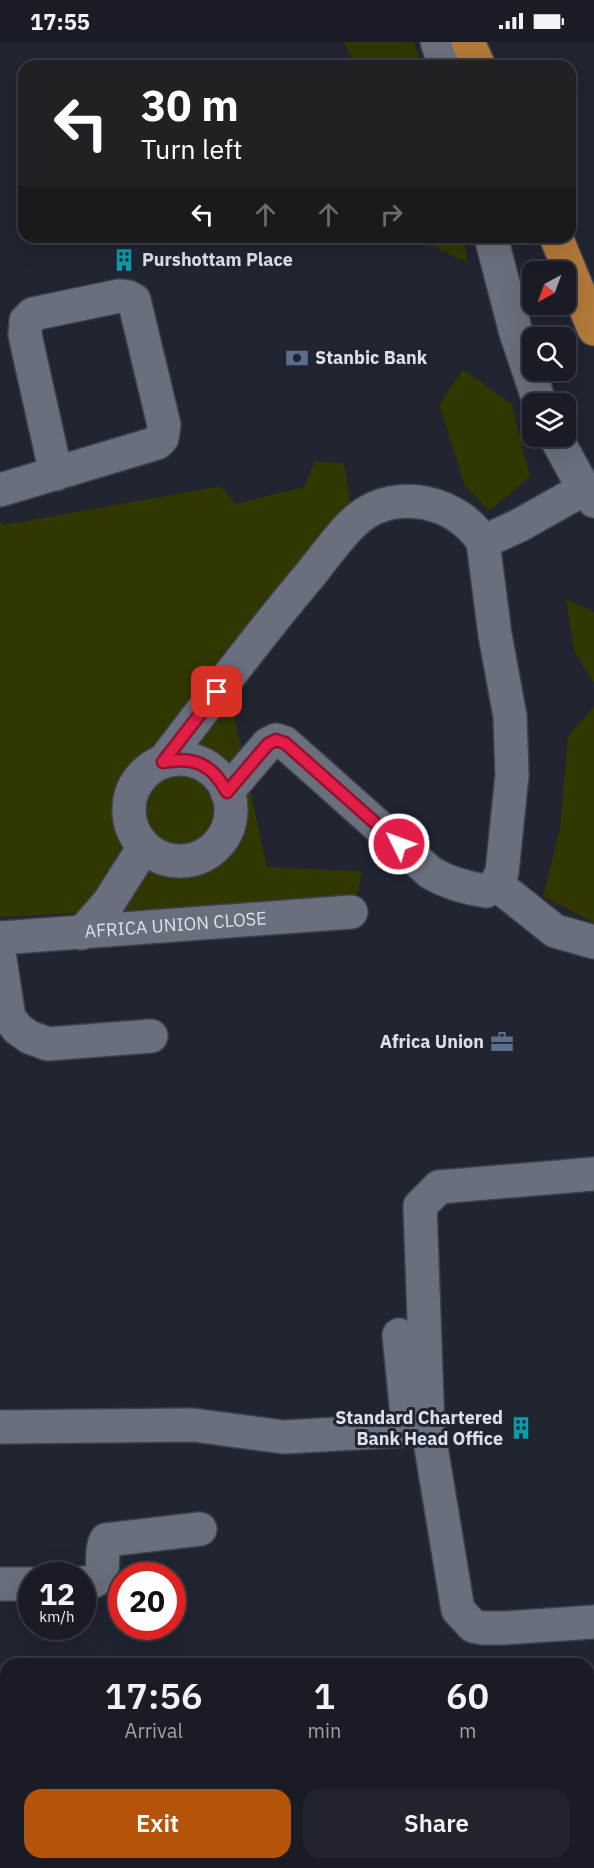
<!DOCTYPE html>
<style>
body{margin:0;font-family:"IBM Plex Sans",sans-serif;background:#22242d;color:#f1f3f6;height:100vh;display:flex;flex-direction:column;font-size:22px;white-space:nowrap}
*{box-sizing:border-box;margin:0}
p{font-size:20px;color:#9fa1a7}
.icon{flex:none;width:33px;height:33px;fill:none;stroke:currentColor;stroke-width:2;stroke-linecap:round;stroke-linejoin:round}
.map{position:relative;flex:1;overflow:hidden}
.side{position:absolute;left:0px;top:1616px;width:594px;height:212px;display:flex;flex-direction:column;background:#191b25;border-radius:18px 18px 0 0;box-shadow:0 6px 24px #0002,0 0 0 2px #373942}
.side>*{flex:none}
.guide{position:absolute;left:18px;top:18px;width:558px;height:183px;border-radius:18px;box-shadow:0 6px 24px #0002,0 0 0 2px #373942;background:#202124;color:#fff;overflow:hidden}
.needle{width:39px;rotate:221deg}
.fabs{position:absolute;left:522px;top:219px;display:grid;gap:12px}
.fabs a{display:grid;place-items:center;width:54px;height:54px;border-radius:12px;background:#191b25;box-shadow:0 6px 24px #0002,0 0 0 2px #373942;font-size:30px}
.speed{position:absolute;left:18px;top:1520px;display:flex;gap:12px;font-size:30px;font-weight:700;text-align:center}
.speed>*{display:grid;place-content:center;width:78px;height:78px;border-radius:50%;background:#191b25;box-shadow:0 6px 24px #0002,0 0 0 2px #373942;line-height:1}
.speed small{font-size:15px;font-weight:400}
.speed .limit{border:9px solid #d22;background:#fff;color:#111}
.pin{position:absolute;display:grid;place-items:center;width:51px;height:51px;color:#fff;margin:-26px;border-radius:12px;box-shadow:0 3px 9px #0006}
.me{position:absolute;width:66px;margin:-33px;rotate:312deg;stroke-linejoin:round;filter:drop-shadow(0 0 4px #0008)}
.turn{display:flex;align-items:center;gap:21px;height:126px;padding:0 24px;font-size:27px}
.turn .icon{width:78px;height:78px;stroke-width:2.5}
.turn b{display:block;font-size:42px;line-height:51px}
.lanes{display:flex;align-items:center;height:57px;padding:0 24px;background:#0003;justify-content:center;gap:30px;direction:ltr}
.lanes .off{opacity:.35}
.eta{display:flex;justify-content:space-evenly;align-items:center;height:102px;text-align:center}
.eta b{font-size:36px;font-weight:600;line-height:42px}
.action{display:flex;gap:12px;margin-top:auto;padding:12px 24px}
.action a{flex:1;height:69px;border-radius:18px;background:#b45309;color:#fff;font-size:24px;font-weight:600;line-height:69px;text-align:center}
.action a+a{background:#22242d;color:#f1f3f6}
.status{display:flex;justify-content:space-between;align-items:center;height:42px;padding:0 30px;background:#191b25;direction:ltr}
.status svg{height:16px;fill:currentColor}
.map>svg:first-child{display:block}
.green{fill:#303700}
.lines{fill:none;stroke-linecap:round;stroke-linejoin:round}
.minor-casing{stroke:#3d404a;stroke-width:36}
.highway-casing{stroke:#3d404a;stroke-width:36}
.minor{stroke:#6a6f7d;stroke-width:33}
.highway{stroke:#b27939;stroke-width:33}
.route-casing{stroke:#92132f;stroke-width:15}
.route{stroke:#e11d48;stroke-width:10}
.labels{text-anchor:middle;stroke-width:6;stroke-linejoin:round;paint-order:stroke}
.poi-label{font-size:18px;font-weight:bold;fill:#dde0e8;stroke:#212431;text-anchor:start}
.street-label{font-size:18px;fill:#dde0e8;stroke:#212431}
</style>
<div class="status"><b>17:55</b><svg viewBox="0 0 49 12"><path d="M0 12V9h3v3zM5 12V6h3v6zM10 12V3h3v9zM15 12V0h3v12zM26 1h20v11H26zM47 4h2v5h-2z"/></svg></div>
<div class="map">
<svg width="594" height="1826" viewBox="0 0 594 1826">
<rect width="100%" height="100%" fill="#212431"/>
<g class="green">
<path d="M344 0H414L422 24H355Z"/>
<path d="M415 195H464L468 221 416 197Z"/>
<path d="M463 327 512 363 530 435 489 469 465 444 439 362Z"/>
<path d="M315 419 344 421 351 464 221 613 267 825 362 829 357 857 0 875V479L3 483 221 444 235 462 304 445Z"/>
<path d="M566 557 594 570V641L574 609Z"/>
<path d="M594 665V881L543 854 560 786 568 694Z"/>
<path d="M76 1821H148L150 1826H71Z"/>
</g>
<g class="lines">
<g class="minor-casing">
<g id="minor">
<path d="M437 0 445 24"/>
<path d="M491 195 516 291 540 362"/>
<path d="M555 394 584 447 594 459"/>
<path d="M0 448 157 401 162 396 164 383 134 258 128 255 119 254 33 272 26 279 25 293 56 432"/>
<path d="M483 500 518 484 584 447"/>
<circle cx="180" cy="768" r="51"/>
<path d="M163 720C211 658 258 594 309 534 323 517 343 488 360 475 398 445 459 460 483 500L495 593 510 674 512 733 502 830 496 842 486 849C466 846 448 841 431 831L285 701 276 698 268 702 227 750"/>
<path d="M496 842 555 889 594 900"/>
<path d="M82 891 109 860 144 805"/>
<path id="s1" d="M0 896 351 870"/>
<path d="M0 917 9 976 18 987 29 995 48 1002 151 994"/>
<path d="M399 1293 407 1373"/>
<path d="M0 1385 193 1383 284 1395 428 1387 420 1164 439 1145 594 1132"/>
<path d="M428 1387 458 1568 473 1584 483 1586H505L594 1580"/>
<path d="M82 1541C113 1541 97 1514 106 1498L200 1487"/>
<path d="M0 1542H32"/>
</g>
</g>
<g class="highway-casing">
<g id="highway">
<path d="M468 0 479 24"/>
<path d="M556 195 594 287"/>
</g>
</g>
<use href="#minor" class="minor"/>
<use href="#highway" class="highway"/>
</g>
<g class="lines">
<g class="route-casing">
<path id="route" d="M217 650 163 720C194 714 212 722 227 750L268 702 276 698 285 701 399 802"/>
</g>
<use href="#route" class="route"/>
</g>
<defs>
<g id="building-bare" transform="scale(1.8)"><path d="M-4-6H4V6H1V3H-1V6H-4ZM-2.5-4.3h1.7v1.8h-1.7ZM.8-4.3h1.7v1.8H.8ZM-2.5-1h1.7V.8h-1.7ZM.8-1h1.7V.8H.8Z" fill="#0f9aa8" stroke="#212431" stroke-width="2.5" paint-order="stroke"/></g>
<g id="bank-bare" transform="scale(1.8)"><path d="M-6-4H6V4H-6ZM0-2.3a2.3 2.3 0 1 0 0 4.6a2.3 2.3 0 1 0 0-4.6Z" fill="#5c6f8a" stroke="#212431" stroke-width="2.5" paint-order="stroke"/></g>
<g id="office-bare" transform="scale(1.8)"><path d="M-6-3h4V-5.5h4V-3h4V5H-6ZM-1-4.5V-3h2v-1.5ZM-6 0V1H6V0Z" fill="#5c6f8a" stroke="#212431" stroke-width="2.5" paint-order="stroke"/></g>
</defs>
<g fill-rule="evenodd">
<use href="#building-bare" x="124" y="218"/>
<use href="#bank-bare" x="297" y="316"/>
<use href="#office-bare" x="502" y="1000"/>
<use href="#building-bare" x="521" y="1386"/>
</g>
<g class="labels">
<g class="poi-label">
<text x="142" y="224">Purshottam Place</text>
<text x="315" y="322">Stanbic Bank</text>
<text x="484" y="1006" text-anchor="end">Africa Union</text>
<text x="503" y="1382" text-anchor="end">Standard Chartered<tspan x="503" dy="21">Bank Head Office</tspan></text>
</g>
<g class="street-label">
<text dy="6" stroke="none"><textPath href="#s1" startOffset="176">AFRICA UNION CLOSE</textPath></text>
</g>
</g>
</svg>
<div class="fabs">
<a><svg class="needle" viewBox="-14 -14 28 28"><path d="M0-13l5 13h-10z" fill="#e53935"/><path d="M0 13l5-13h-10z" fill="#9fa1a7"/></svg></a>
<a><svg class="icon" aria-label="search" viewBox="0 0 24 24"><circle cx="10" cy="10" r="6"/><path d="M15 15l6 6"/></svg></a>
<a><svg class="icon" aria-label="layers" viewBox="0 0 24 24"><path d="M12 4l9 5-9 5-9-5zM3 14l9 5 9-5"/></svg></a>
</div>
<div class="speed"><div>12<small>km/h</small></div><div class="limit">20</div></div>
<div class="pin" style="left:217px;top:650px;background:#d93025"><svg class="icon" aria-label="arrive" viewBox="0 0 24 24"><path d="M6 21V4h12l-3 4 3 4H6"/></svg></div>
<svg class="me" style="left:399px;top:802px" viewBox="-20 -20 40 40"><circle r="17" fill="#e11d48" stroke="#fff" stroke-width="3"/><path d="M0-11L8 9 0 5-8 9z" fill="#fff"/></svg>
<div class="guide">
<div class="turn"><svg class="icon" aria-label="left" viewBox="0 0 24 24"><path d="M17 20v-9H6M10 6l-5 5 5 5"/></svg><div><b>30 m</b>Turn left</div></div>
<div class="lanes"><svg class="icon" aria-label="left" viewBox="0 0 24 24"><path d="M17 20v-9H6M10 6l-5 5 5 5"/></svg><svg class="icon off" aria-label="ahead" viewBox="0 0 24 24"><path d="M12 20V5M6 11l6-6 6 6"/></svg><svg class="icon off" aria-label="ahead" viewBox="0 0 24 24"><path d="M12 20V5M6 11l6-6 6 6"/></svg><svg class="icon off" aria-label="right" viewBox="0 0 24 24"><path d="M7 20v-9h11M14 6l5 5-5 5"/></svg></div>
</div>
<section class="side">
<div class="eta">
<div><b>17:56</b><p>Arrival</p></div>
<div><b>1</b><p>min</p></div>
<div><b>60</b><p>m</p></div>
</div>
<div class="action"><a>Exit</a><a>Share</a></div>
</section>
</div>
